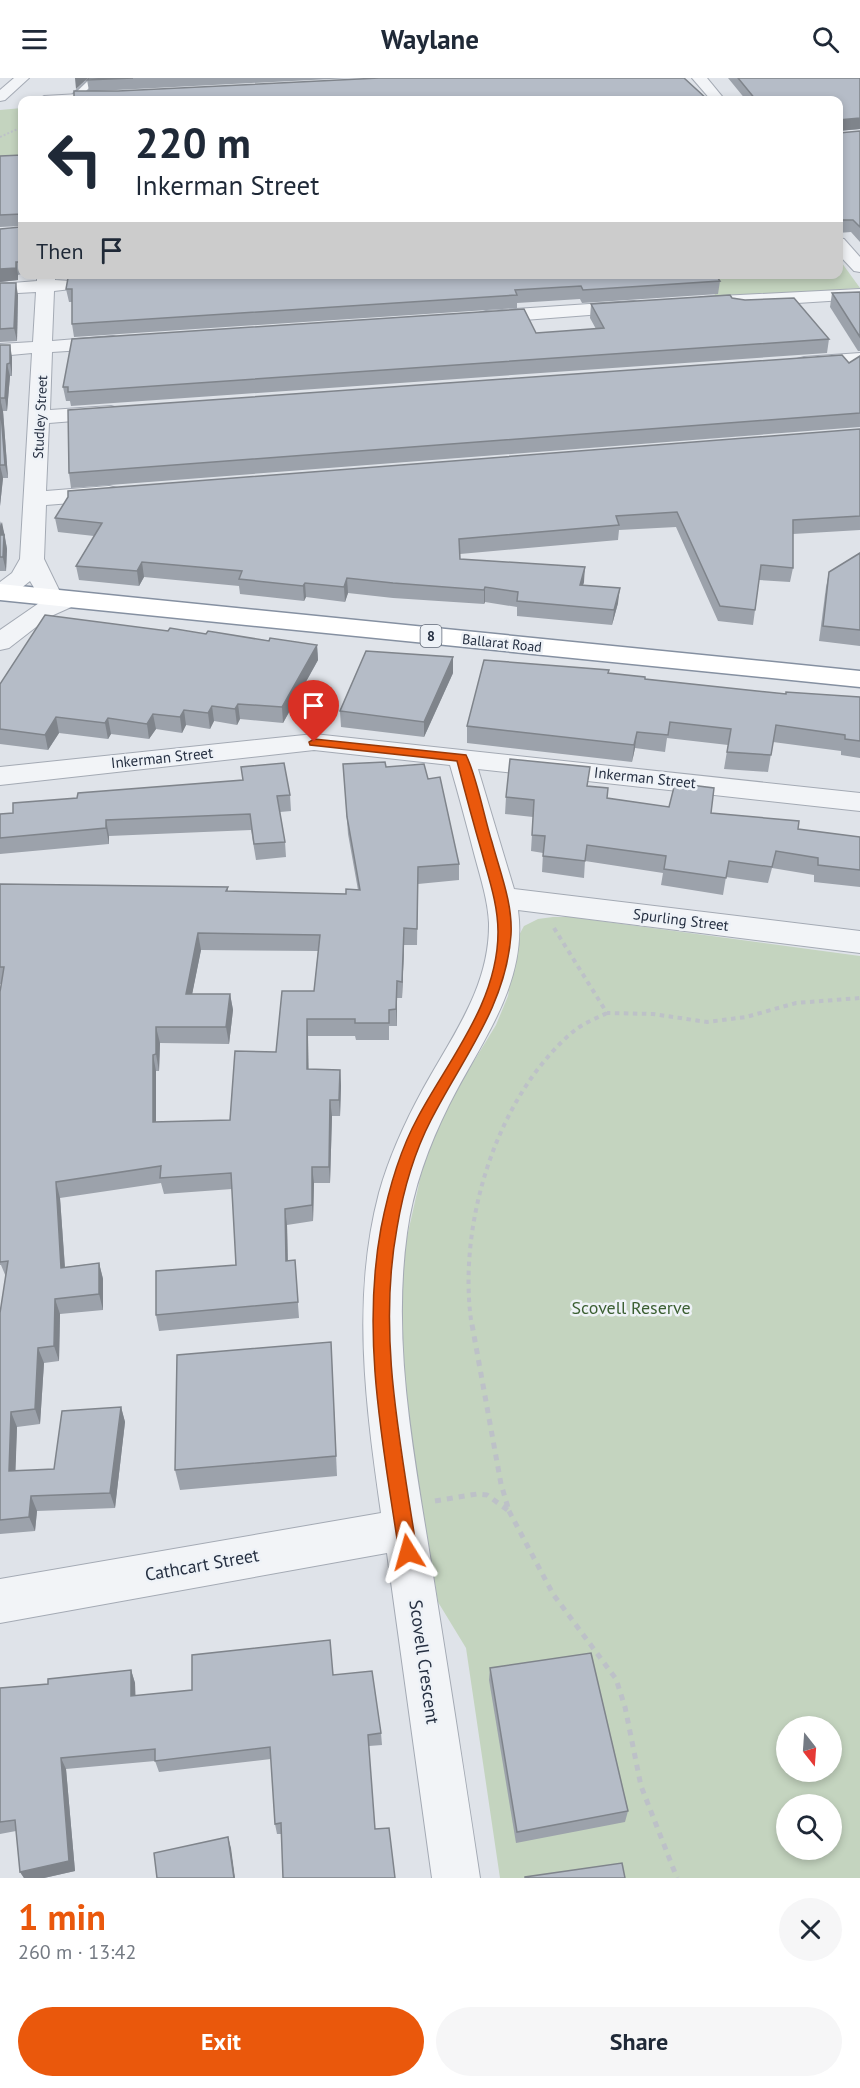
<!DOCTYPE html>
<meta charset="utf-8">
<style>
body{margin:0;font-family:"PT Sans",sans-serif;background:#f6f6f7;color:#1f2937;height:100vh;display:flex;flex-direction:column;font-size:22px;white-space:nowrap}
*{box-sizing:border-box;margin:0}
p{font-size:20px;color:#747a83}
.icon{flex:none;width:33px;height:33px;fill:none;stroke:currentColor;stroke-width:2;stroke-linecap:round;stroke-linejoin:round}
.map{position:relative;height:1800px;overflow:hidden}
.sheet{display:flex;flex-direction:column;background:#fff;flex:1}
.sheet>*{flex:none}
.hud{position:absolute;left:18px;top:18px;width:825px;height:183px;border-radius:12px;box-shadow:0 3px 9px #0003;background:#fff;color:#1f2937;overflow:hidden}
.needle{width:39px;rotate:163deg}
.fabs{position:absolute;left:776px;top:1638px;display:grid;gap:12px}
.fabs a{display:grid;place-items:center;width:66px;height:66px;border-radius:50%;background:#fff;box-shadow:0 3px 9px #0003;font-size:30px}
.pin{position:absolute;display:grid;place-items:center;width:51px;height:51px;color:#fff;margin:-62px -26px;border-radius:50% 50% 50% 0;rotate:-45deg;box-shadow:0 0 6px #0007}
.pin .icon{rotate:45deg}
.me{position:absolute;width:66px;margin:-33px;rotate:352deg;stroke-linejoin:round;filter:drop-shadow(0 0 4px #0008)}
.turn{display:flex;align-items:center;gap:21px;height:126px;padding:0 18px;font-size:27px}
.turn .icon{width:78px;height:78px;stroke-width:2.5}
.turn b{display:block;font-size:42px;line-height:51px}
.then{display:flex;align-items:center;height:57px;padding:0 18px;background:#0003;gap:12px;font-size:22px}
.round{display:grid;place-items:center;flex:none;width:63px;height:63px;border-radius:32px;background:#f6f6f7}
.summary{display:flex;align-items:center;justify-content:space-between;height:102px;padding:0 18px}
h1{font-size:36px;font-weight:800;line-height:45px;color:#ea580c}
.button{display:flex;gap:12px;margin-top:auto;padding:12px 18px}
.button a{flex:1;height:69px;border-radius:36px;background:#ea580c;color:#fff;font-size:24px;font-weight:800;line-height:69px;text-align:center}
.button a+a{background:#f6f6f7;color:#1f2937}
header{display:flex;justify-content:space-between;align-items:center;height:78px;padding:0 18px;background:#fff;font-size:27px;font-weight:800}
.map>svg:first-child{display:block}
.green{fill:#c4d4bf;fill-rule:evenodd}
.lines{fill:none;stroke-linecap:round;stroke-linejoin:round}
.service-casing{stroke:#a4aab4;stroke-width:4}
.minor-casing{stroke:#a4aab4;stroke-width:2}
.trunk-casing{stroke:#8590a1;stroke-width:3}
.path-far2{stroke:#bdc1c8;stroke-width:2;stroke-dasharray:2 2;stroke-linecap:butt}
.path-far1{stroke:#bdc1c8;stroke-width:4;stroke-dasharray:4.5 4.5;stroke-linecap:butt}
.path{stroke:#bdc1c8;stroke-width:5;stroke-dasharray:6 6;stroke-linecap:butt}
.service{fill:#f2f4f7;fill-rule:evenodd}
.minor{fill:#f2f4f7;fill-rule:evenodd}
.trunk{fill:#fff;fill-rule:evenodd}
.wall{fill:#9ca2ab;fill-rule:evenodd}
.shaded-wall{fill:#7f848b}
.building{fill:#b5bcc7;stroke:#7f848b;stroke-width:1.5;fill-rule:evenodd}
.route{fill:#ea580c;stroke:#983908;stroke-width:1.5}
.labels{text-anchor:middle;stroke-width:5;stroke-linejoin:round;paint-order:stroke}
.far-street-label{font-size:14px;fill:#263042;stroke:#eef2f7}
.shield{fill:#eef2f7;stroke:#626a78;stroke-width:1.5}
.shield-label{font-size:14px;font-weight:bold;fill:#263042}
.street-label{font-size:15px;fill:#263042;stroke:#eef2f7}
.near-park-label{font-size:18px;fill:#3b5f32;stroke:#eef2f7}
.near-street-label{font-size:18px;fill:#263042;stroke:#eef2f7}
</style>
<header><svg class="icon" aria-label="menu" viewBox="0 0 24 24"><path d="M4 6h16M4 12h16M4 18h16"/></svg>Waylane<svg class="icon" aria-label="search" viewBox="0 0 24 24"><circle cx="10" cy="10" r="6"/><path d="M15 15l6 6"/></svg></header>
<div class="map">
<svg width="860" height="1800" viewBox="0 0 860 1800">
<rect width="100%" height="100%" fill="#dfe3e9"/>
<g class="green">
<path d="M22 30V84L0 85V32Z"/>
<path d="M839 181 860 210 717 220 702 197 838 196Z"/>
<path d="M553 839H570L860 878V1800H500L466 1570 438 1524 409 1345 401 1271 399 1212 407 1159 425 1079 447 1027 496 947 508 918 518 859 524 848 538 841ZM786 1648H831V1694H786ZM786 1726H831V1772H786Z"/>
</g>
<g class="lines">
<g class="service-casing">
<path id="service" d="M91 0H99L77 22H71V19Z"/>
</g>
<g class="minor-casing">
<g id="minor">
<path d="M14 0H29L5 22 0 23V12Z"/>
<path d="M692 0H707L725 22H711Z"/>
<path d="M116 14 121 15 123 18 121 21 37 22 44 18Z"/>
<path d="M838 160 844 161 860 179V194L854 193 838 176Z"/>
<path d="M37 196H55V202L71 203 74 207 71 211 54 213 52 263 113 258 120 260 123 264 120 268 113 270 52 274 50 332 111 328 118 330 121 334 118 338 111 340 49 345 46 413 109 408 117 410 120 415 117 420 109 422 46 427 44 481 61 516 69 514 78 516 81 521 78 526 49 539 9 570 0 572V552L42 523 30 503 9 520 0 522V504L12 495 20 481 32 275 0 278V266L33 264 36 214 0 216V206L37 203Z"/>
<path d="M860 211V221L701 231 695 229 692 225 695 221 701 219Z"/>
<path d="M634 223 641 225 643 229 641 233 486 245 479 243 477 239 479 235 486 233Z"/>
<path d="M860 275V287L804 291 797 289 794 285 797 281 804 279Z"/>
<path d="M314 656 860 715V733L478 691 514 811 860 853V875L518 832C528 906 480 965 449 1027 429 1067 413 1110 407 1155 392 1264 413 1371 430 1478 447 1585 464 1693 480 1800H432L387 1475 0 1545V1501L381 1435C366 1329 351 1221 379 1115 389 1079 405 1044 423 1011 452 958 490 909 489 845 488 823 481 801 475 779 467 748 459 718 450 687L314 672 0 707V689Z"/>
</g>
</g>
<g class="trunk-casing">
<path id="trunk" d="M0 506 860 593V609L0 522Z"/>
</g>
<path class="path-far2" d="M0 59 22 49"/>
<g class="path-far1">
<path d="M554 850 607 935 653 936 707 944 746 939 796 925 860 920"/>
<path d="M471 1242C458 1144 497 1017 575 952 584 945 597 940 607 935"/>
</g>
<g class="path">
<path d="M435 1423 477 1416 487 1417 509 1433 501 1406 471 1241"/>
<path d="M509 1433 553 1516 616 1601 625 1629 641 1708 677 1800"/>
</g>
<use href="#service" class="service"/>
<use href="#minor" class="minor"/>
<use href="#trunk" class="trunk"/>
</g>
<g class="wall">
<path d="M89 0H349L97 13 708 22 89 13 87 2Z"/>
<path d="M728 0H860V51L838 53V22H746Z"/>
<path d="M860 53V164L851 154 838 155V54L839 55Z"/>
<path d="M0 78 22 81V148L0 149Z"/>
<path d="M20 152H22V196L18 197V202L0 204Z"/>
<path d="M720 203 718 216 582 225 580 221 517 225V230L74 259 72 246V224H69L66 211Z"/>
<path d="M0 205 18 217 17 263 0 264Z"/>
<path d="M860 214V273H858L830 229 832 215Z"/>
<path d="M732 220 829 261 827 275 71 328 70 323H66L63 309 536 255 596 251 590 240 591 226Z"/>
<path d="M0 267 12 279V298H10L7 333H3L8 400H3L0 428Z"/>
<path d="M860 278V349L71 410 69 395 849 285Z"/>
<path d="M860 351V452L793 456V490L790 504 759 502 753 547 718 543 676 449 619 452 618 462 460 476V481L584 504 583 507 618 525 612 547 517 538V529L485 524 484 526 393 520 348 515 345 524 306 519 304 523 240 516 239 508 144 499 139 508 79 502 76 488 94 458 58 454 55 440Z"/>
<path d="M0 443 5 457V459L7 471 6 493H0Z"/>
<path d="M860 475V568L819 563 826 509 829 494Z"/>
<path d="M168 553 317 567 318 582 283 645 240 641 237 647 214 643 210 651 186 647 182 655 156 651 149 661 111 656 108 661 59 655 48 672 0 666V606Z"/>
<path d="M453 595 424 659 341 649 340 633Z"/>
<path d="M608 595 645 601 786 616 860 619V680L841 677V673L773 664 768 694 724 691 728 667 667 660 665 674 635 670 632 684 467 665V648Z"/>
<path d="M343 686 386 689 428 701 459 786V802L418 806 417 867H404L402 920H397V948H389V962H356L355 958H308V991L340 992 341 1008 340 1038H332L330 1105H314L313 1143 287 1147 288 1183 296 1198 299 1240 159 1253 156 1237 236 1187 232 1111 164 1116 161 1105 60 1120 65 1189 99 1185 103 1201V1232L60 1236 59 1283 44 1285 40 1346 17 1349 15 1393 54 1391 121 1329 125 1344 115 1430 37 1433 35 1453 0 1456V1235L6 1199 1 1187H0V914L1 906H0V806L228 809V814L346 816 358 812 348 756ZM201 872 318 873 314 913 276 974 230 1042 156 1044V993H159L160 965 229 966 233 932 230 916H192Z"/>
<path d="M241 689 290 717 291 733 280 734 285 764 286 779 256 782 251 752 109 758V766L0 776V736L13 735 77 720 243 702Z"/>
<path d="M588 708 607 720 711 735 798 751 860 759V809L814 804V797L772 790 768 805 726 799 723 817 661 807 663 795 585 783 584 800 542 794 543 775 531 773 533 739 505 736 506 719Z"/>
<path d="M331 1264 332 1285 337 1398 180 1412 175 1392Z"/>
<path d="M490 1590 628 1733 625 1744 516 1765 489 1602Z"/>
<path d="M131 1592 135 1605V1618L334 1597 381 1655 382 1667 369 1668 281 1756H277L275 1746 271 1681 159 1694 155 1683 66 1691 75 1793 44 1800H24L20 1794 16 1753 0 1756V1610L48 1606Z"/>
</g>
<g class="shaded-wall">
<path d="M75 0H88L76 11Z"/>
<path d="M860 40V51L838 53V42Z"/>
<path d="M22 173V194L21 184Z"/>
<path d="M16 184 18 197V202L0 204V191Z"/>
<path d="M16 205 18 217 17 263 14 250Z"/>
<path d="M10 267 12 279V298L10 285Z"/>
<path d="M7 286 10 298 7 333 5 320Z"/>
<path d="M0 321 3 333 8 400 5 387Z"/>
<path d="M0 387 3 400 0 428Z"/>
<path d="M2 444 7 471 6 493 0 467V448Z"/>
<path d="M142 484 144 499 139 508 137 493Z"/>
<path d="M585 489 584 504 578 522 580 507Z"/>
<path d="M347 500 348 515 345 524 344 509Z"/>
<path d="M305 505 306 519 304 523 303 508Z"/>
<path d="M485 509V524L484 526V512Z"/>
<path d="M620 510 618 525 612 547 614 532Z"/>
<path d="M317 567 318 582 283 645 282 629Z"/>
<path d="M453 579V595L424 659V644Z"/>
<path d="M238 626 240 641 237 647 235 631Z"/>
<path d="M212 628 214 643 210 651 208 635Z"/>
<path d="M184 632 186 647 182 655 180 639Z"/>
<path d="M153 636 156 651 149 661 147 646Z"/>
<path d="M56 639 59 655 48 672 45 657Z"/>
<path d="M108 640 111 656 108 661 105 645Z"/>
<path d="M637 654 635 670 632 684 634 667Z"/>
<path d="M106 742 109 758V766L106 750Z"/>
<path d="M404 850V867L402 920V904Z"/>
<path d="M198 855 201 872 189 932 186 916Z"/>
<path d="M397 903V948L396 931Z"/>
<path d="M230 916 233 932 229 966 226 949Z"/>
<path d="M307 941 308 958 309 1007 307 991Z"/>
<path d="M156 949 160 965 159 993 156 976Z"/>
<path d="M153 977 156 993V1061L153 1044Z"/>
<path d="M340 992 341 1008 340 1038 339 1022Z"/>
<path d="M330 1022 332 1038 330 1105 329 1089Z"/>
<path d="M312 1089 314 1105 313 1143 312 1127Z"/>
<path d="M56 1104 60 1120 66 1206 61 1190Z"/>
<path d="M285 1131 287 1147 288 1199 286 1183Z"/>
<path d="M99 1185 103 1201V1232L99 1216Z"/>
<path d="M55 1221 60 1236 59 1283 54 1268Z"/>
<path d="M38 1270 44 1285 40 1346 35 1331Z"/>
<path d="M121 1329 125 1344 115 1430 110 1415Z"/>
<path d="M11 1334 17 1349 15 1408 9 1393Z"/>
<path d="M31 1418 37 1433 35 1453 29 1439Z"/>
<path d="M131 1592 135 1605 136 1630 131 1618Z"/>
<path d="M61 1680 66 1691 75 1793 44 1800H24L20 1794Z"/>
<path d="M228 1759 231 1770 235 1800H234Z"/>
</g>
<g class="building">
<path d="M89 0H133L87 2Z"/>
<path d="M379 0H684L708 22H74V13H118Z"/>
<path d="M738 0H860V40L838 42V22H756Z"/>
<path d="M860 53V149L853 142H838V54L839 55Z"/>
<path d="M22 77V136L0 137V78Z"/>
<path d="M20 149 19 152H22V173L21 184H16V190L0 191V151Z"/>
<path d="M114 196H715L720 203 583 212 581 208 515 212 517 217 72 246V211H66L68 200Z"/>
<path d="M0 205H16L14 250 0 251Z"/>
<path d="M860 214V259L832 215Z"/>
<path d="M730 217 732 220 745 222 794 220 829 261 68 314V309H63L72 261 524 231 536 255 604 250 591 226Z"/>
<path d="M0 267H10V285L7 286 5 320H0Z"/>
<path d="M842 277 849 285 860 278V335L69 395 68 332Z"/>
<path d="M0 321 5 387H0V388Z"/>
<path d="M860 351V438L793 442V490L761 487 755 532 720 528 677 434 616 438 619 447 459 461 460 481 585 489 580 507 620 510 614 532 517 523 518 514 485 509 484 512 393 505 347 500 344 509 305 505 303 508 239 501 242 493 142 484 137 493 76 488 102 445 55 440 68 419V413Z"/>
<path d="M0 457H4L3 479H0Z"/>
<path d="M860 475V552L823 548 829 494Z"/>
<path d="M45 537 168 553 170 550 206 556 208 553 269 563 270 560 317 567 282 629 238 626 235 631 212 628 208 635 184 632 180 639 153 636 147 646 108 640 105 645 56 639 45 657 0 651V606Z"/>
<path d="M366 573 453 579 424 644 340 633Z"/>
<path d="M484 582 609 592 608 595 645 599V601L786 616V614L860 619V663L845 661V657L776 647 771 677 727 674 731 651 670 644 668 657 637 654 634 667 467 648Z"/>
<path d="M510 681 590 689 587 708 608 710 607 720 669 729 675 705 714 710 711 735 799 743 798 751 860 759V792L818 787V780L776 773 772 789 729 783 726 800 664 791 666 778 587 767 585 783 543 778 545 758 532 757 534 722 506 719Z"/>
<path d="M385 684 386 689 424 686 428 701 440 699 459 786 418 789 417 851 404 850 402 904 397 903 396 931 389 932V945H355V941H307V991L340 992 339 1022H330L329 1089H312V1127L285 1131 286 1183 295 1182 298 1224 156 1237V1193L236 1187 231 1095 160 1100 161 1088 56 1104 61 1190 99 1185V1216L55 1221 54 1268 38 1270 35 1331 11 1334 9 1393 54 1391 62 1333 121 1329 110 1415 31 1418 29 1439 0 1442V1235L8 1183 0 1184V914L4 889H0V806L228 809 226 813 346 816V811L360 812 347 739 343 686ZM198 855 320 857 314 913H282L276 974 235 973 230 1042 153 1044V977L156 976V949H226L230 916H186Z"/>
<path d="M284 685 290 717 277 718 285 764 254 766 250 736 106 742V750L0 760V736L13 735V725L77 720 78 715 243 702 241 689Z"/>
<path d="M331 1264 336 1378 175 1392 177 1277Z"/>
<path d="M330 1562 333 1597 372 1593 381 1655 368 1657 375 1751 389 1750 395 1800H283L281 1745 275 1746 270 1669 155 1683V1671L61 1680 69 1783 20 1794 15 1742 0 1744V1610L48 1606V1601L131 1592V1618L192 1612V1577Z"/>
<path d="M591 1575 628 1733 517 1754 490 1590Z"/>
<path d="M228 1759 234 1800H157L154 1775Z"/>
<path d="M622 1785 625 1800H525V1799Z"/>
</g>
<path class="route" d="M314 661 466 677C477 699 484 739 492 764 500 794 513 826 511 857 506 928 462 981 431 1042 414 1075 403 1114 397 1150 377 1258 401 1367 417 1474L415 1480 408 1483 401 1480 399 1474C383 1367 361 1258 381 1150 388 1114 400 1072 418 1039 449 981 498 924 498 854 498 827 489 801 482 775 473 744 465 714 457 683L310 667 309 664Z"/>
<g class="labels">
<g class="far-street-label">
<text transform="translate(40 339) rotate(-87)" y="5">Studley Street</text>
<text transform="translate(502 565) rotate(6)" y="5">Ballarat Road</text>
</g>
<rect class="shield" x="420.5" y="547" width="21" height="22" rx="4.5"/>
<g class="shield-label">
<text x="431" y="563">8</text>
</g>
<g class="street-label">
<text transform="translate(162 680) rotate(-6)" y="5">Inkerman Street</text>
<text transform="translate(645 700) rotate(6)" y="5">Inkerman Street</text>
<text transform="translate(681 842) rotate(7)" y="5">Spurling Street</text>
</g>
<g class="near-park-label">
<text x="631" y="1236">Scovell Reserve</text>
</g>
<g class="near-street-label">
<text transform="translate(202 1487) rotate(-10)" y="6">Cathcart Street</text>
<text transform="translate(424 1584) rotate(82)" y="6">Scovell Crescent</text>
</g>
</g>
</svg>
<div class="fabs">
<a><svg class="needle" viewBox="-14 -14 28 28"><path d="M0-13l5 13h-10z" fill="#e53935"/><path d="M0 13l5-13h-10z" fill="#747a83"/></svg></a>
<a><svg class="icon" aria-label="search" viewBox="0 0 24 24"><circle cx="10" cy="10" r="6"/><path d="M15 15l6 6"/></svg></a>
</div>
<div class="pin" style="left:314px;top:664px;background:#d93025"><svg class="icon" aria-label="arrive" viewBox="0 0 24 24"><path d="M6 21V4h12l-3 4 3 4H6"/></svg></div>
<svg class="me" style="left:408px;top:1474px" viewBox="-20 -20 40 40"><path d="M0-17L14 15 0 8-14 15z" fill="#ea580c" stroke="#fff" stroke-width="4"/></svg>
<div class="hud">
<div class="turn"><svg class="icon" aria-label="left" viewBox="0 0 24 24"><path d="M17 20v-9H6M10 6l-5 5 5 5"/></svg><div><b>220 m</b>Inkerman Street</div></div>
<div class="then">Then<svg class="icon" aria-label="arrive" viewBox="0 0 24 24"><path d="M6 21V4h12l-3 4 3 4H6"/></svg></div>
</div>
</div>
<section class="sheet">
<div class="summary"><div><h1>1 min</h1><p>260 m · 13:42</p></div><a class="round"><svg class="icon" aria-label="close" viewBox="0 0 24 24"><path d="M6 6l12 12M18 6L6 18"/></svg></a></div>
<div class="button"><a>Exit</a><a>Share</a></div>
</section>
